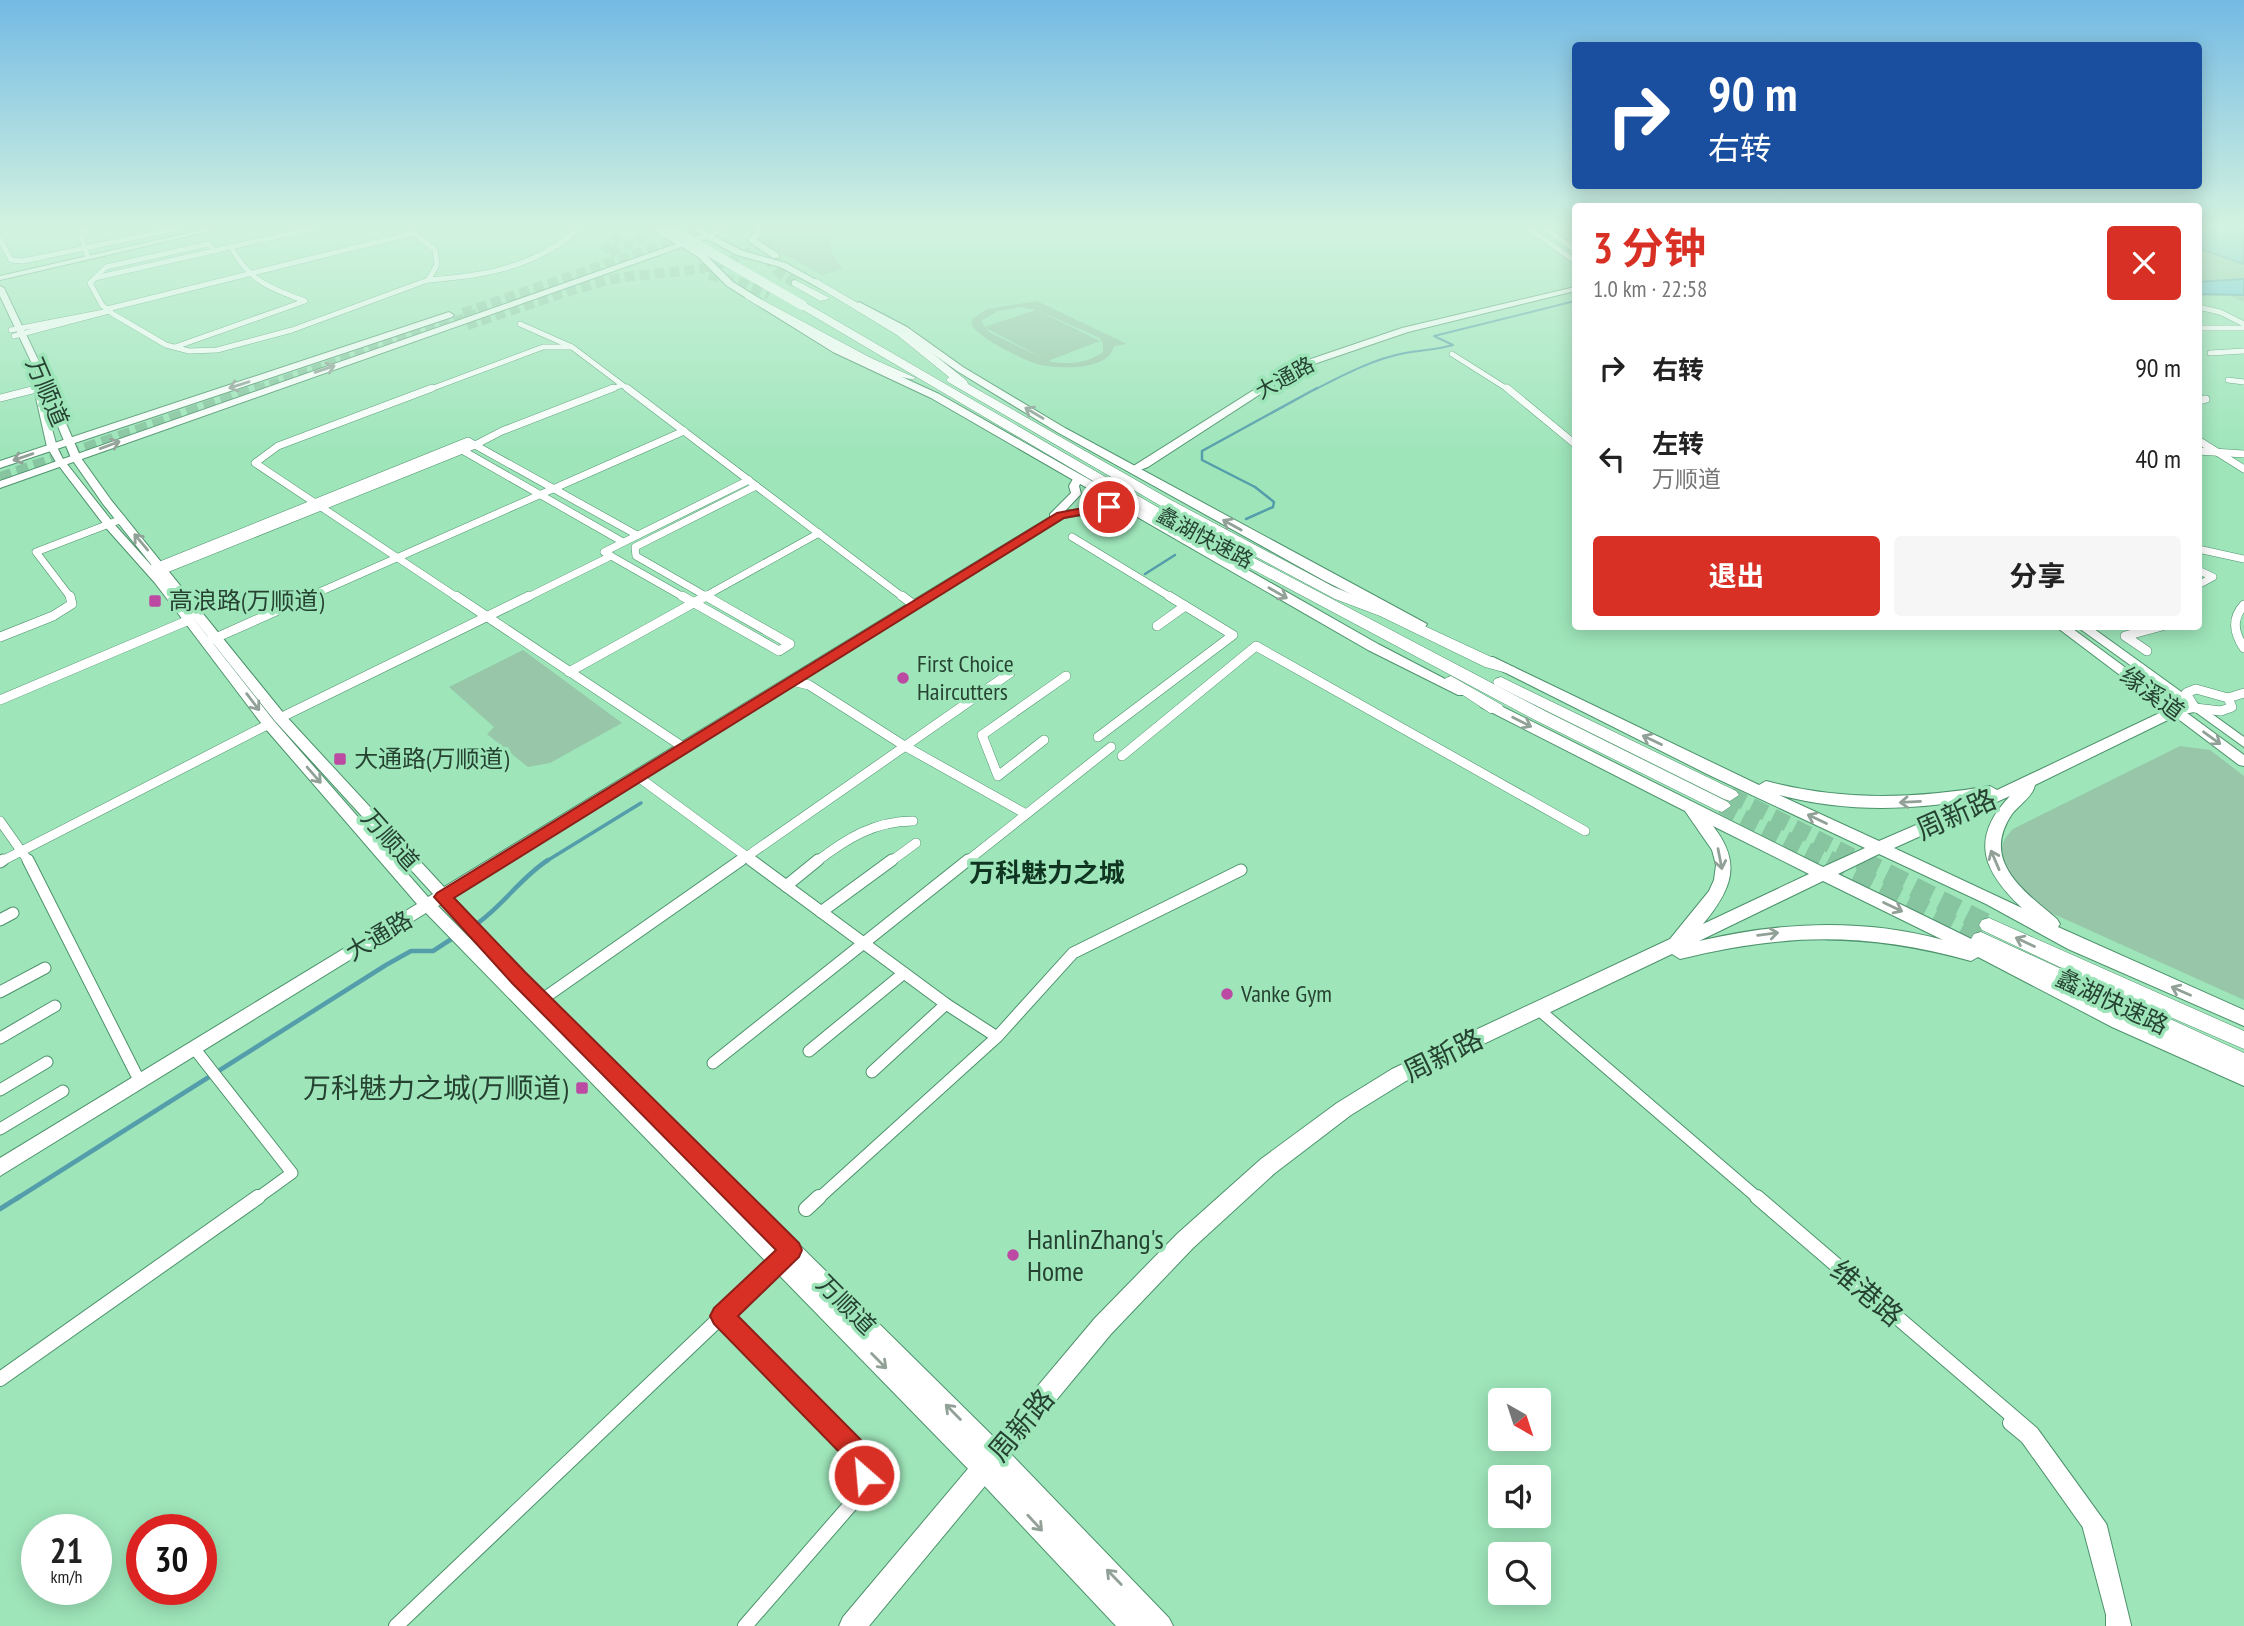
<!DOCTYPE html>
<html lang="zh">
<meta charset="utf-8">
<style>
body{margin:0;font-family:"PT Sans Narrow","Noto Sans SC",sans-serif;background:#f6f6f6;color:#222;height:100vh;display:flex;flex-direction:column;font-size:26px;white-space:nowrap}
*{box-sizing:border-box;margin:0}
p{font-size:23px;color:#767676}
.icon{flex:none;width:38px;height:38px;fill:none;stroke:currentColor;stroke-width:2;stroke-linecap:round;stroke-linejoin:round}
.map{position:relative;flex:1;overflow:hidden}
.drawer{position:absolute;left:1572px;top:203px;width:630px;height:427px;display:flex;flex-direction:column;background:#fff;border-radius:7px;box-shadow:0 4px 18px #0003}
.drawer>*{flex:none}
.hud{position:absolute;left:1572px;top:42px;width:630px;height:147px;border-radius:7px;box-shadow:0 4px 18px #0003;background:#1a4fa0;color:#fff;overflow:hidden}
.needle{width:46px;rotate:141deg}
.tools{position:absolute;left:1488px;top:1388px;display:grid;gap:14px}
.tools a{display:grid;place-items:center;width:63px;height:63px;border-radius:7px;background:#fff;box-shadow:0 4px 18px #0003;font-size:35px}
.speed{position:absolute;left:21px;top:1514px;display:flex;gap:14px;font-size:35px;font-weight:700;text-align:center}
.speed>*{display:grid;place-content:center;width:91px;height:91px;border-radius:50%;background:#fff;box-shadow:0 4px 18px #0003;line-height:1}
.speed small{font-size:18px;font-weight:400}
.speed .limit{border:10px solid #d22;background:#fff;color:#111}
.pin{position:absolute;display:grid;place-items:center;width:60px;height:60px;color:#fff;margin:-30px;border:4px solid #fff;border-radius:50%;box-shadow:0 2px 7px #0007}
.me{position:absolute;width:77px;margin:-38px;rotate:333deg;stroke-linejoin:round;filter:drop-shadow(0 0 5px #0008)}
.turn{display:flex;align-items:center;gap:24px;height:147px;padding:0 21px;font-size:32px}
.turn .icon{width:91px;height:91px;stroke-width:2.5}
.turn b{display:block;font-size:49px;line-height:60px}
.round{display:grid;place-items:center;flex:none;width:74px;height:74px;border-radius:7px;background:#f6f6f6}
.headline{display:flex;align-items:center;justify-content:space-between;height:119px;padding:0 21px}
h1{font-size:42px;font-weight:700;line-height:52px;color:#d93025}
.action{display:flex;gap:14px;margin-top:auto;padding:14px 21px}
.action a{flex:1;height:80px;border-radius:7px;background:#d93025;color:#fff;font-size:28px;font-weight:700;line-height:80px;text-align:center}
.action a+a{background:#f6f6f6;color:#222}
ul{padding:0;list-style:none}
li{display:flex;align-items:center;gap:21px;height:91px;padding:0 21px}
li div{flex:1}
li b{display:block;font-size:26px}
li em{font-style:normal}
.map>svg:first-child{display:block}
.green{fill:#97c6a9;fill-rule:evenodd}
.water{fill:#67c4dd;stroke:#549daa;stroke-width:2}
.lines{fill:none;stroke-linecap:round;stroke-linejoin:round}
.stream-far4{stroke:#549daa;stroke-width:2}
.stream-far3{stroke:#549daa;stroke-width:2.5}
.stream-far2{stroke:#549daa;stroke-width:3.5}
.stream-far1{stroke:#549daa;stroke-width:4.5}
.stream{stroke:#549daa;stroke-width:5}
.highway-tunnel-far3{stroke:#86c59f;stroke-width:10;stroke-dasharray:10 5;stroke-linecap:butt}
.highway-tunnel-far2{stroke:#86c59f;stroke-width:12;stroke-dasharray:12 6;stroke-linecap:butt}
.highway-tunnel-far1{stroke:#86c59f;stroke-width:16;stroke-dasharray:16 8;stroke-linecap:butt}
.highway-tunnel{stroke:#86c59f;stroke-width:20;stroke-dasharray:20 10;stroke-linecap:butt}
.street-far4-casing{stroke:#4c926b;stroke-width:6}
.street-far3-casing{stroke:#4c926b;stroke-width:8}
.street-far2-casing{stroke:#4c926b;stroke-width:10}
.street-far1-casing{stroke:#4c926b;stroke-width:13}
.street-casing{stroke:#4c926b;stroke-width:16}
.secondary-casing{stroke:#4c926b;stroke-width:2}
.primary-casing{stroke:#4c926b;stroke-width:2}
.highway-casing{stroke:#4c926b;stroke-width:1}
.street-far4{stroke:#fff;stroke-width:5}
.street-far3{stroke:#fff;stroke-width:7}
.street-far2{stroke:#fff;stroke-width:9}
.street-far1{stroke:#fff;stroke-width:11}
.street{stroke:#fff;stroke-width:14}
.secondary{fill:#fff;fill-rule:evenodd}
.primary{fill:#fff;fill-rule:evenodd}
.highway{fill:#fff;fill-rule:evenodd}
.highway-bridge-casing{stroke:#4c926b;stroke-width:10;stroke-linecap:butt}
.highway-bridge{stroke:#fff;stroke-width:10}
.oneway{stroke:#92a198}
.route{fill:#d93025;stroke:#8d1f18;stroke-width:2}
.poi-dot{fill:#bc49a2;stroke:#9ee5ba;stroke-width:2.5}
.labels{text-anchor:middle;stroke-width:7;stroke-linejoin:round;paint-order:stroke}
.far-street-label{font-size:21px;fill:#264332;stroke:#9ee5ba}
.street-label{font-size:24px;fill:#264332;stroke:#9ee5ba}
.poi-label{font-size:24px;fill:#264332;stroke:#9ee5ba;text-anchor:start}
.neighbourhood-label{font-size:26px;font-weight:bold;fill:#0f3521;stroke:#9ee5ba}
.near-street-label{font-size:28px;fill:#264332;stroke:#9ee5ba}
.near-poi-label{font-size:28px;fill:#264332;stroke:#9ee5ba;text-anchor:end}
</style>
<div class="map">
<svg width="2244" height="1626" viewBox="0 0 2244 1626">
<rect width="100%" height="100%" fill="#9ee5ba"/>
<g class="green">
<path d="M765 226H839L832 233 830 249 842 269 822 275 756 239Z"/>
<path d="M2198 226H2244V302L2228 295 2198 296Z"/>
<path d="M1037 301 1127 344 1114 346C1108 371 1061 369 1041 365 1027 362 978 338 972 325V319L987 309ZM1021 307 1036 310 984 327 1046 360 989 332 981 321 998 311ZM1037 310 1100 338 1103 344V352C1087 364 1066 365 1048 361L1100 341Z"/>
<path d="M523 650 622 723 550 763 528 767 487 734 494 727 449 687Z"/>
<path d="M2180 746 2210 750 2244 776V1000L2036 906C2016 884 1984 857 2013 829Z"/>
</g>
<g class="water">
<path d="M2198 226H2244V264L2198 248Z"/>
<path d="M2244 279V295L2198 294V282Z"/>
</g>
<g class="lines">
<path class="stream-far4" d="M1314 390C1343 375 1373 359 1405 353 1422 350 1436 350 1453 345L1434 336 1575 301"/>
<g class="stream-far3">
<path d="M1246 519 1273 507 1274 502 1255 487 1202 460V451L1317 388"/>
<path d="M1145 574 1175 555"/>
</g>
<path class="stream-far2" d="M545 862 641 803"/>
<g class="stream-far1">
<path d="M475 925C503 906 520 878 548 860"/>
<path d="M16 1199 386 965 411 951H433L453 938"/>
</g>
<path class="stream" d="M0 1209 19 1197"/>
<g class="highway-tunnel-far3">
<path d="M769 241C765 263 777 273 795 283"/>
<path d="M603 251 615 240 621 226"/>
<path d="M610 252 666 226"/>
<path d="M709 275 740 282 769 295"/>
<path d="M463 313 718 226"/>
<path d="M467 325C511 311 556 294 601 282 650 268 721 279 761 243L760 237 753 232 728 226"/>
<path d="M256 390 477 314"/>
</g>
<path class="highway-tunnel-far2" d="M0 478 261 388"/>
<g class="highway-tunnel-far1">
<path d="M1730 795 1864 862"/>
<path d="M1722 806 1831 862"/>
</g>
<g class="highway-tunnel">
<path d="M1828 860 1981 939"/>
<path d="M1860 860 1989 925"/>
</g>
<g class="street-far4-casing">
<g id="street-far4">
<path d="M79 226 85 233 81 235 87 255"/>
<path d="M323 226 95 278 90 283 102 305 113 314 166 345 189 351 217 350 292 330 428 280 437 265 435 250 411 231V226"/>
<path d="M1525 226 1575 261"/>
<path d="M1542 226 1575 250"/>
<path d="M0 227 5 226"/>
<path d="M0 239 11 260 23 261 190 226"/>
<path d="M95 278 106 267 208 244 215 251"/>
<path d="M428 280C483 276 533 268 576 231L575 226"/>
<path d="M2198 307 2220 312 2244 324"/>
<path d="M107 309 414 233"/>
<path d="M520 324 572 347 629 390"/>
<path d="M2198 328H2244"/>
<path d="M11 330 109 311 14 336"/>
<path d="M175 347 305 301C270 288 250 282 231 247"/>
<path d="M2210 353 2244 351"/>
<path d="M1452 354 1509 390"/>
<path d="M2228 380 2244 382"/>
<path d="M33 390 46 387"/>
<path d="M428 390 543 347H572"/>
<path d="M609 390 622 385"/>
</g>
</g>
<g class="street-far3-casing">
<g id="street-far3">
<path d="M432 388 278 446 255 463 458 598"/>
<path d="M627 388 904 598"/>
<path d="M1507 388 1575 444"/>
<path d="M0 398 40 388"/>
<path d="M2198 401 2206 399"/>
<path d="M2198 440 2244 469"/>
<path d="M462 450 623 542"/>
<path d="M2198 451 2244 454"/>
<path d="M1072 537 1172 598"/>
<path d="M2198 549 2244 559"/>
<path d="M153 568 468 441 475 445 502 431 613 388"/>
<path d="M157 570H164L475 445 637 535"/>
<path d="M2198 570 2213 577 2198 585"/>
<path d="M71 598 36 552 122 519"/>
<path d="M306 598 684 431"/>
<path d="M526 598 611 556"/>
<path d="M685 598 604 552 749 480"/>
<path d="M702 598 819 533"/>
<path d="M709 598 636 556 635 547 756 486"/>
</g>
</g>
<g class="street-far2-casing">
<g id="street-far2">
<path d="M456 596 683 747"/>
<path d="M682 596 779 651 790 644 706 596"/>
<path d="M902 596 914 605"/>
<path d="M2244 605C2231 619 2234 633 2244 648"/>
<path d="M1157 626 1185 606"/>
<path d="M0 637 53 616 72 604 70 596"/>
<path d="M211 640 310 596"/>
<path d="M2147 651 2125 636 2162 626"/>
<path d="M569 672 706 596"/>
<path d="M792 681 809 685 903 745 1026 814"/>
<path d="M2196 689 2228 698 2232 707 2221 711 2195 708 2186 693Z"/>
<path d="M2228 698 2244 693"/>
<path d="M0 700 189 620"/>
<path d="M280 718 529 596"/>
<path d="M1098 737 1233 635 1169 596"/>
<path d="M1044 740 998 776 982 735 1066 676"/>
<path d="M1122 756 1256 646 1585 831"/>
<path d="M637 776 754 862"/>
<path d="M0 821 29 862"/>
<path d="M0 862 269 724"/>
<path d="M739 862 1010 673"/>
<path d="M816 862C846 839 874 821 913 821"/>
<path d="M890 862 916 843"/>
<path d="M966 862 1111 747"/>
</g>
</g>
<g class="street-far1-casing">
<g id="street-far1">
<path d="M28 860 140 1082"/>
<path d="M751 860 946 1004 997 1037"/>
<path d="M0 862 3 860"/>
<path d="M786 886 818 860"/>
<path d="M821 912 892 860"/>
<path d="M0 920 13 913"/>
<path d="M0 992 45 968"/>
<path d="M537 1003 741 860"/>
<path d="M1538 1009 1759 1199"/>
<path d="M0 1038 55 1006"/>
<path d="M194 1048 292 1173 256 1199"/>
<path d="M809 1051 904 973"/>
<path d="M713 1063 968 860"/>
<path d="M872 1072 946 1004"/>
<path d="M0 1090 47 1062"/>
<path d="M0 1129 63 1091"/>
<path d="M818 1199 997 1037 1073 953 1241 870"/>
</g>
</g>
<g class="street-casing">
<g id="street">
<path d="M1757 1197 2032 1433 2100 1527 2124 1626"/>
<path d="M806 1209 819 1197"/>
<path d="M0 1379 258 1197"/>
<path d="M2010 1423 2027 1437 2089 1524 2113 1614V1626"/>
<path d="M396 1626 722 1316"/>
<path d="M745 1626 853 1502 864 1475 861 1457 722 1316 781 1259"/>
</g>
</g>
<g class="secondary-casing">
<g id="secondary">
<path d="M219 226H232L0 280V276Z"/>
<path d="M0 286 4 288 43 370 81 458 111 500 285 715 444 887 1050 517V514L1071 493 1069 486 1074 477 1083 479 1079 486 1081 494 1065 511 1127 503 1128 505 1123 508 1064 518 453 897 525 974 1009 1452 1169 1618 1173 1626H1116L976 1477 426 913 0 1176V1158L417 904 264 727 155 583 107 529 56 462 47 447 32 380 39 382 57 447 63 459 115 525 158 573 103 504 71 458 35 370 0 296ZM186 609 275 721 433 894 428 897 274 721ZM442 904 511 980 438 906Z"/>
<path d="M1575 287V291L1408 332 1314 364 1282 380 1148 467 1132 473 1127 470 1276 376 1308 360 1402 328Z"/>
<path d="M2055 626H2069L2244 755V766L2239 765Z"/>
<path d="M2076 626H2090L2244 737V747Z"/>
</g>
</g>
<g class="primary-casing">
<g id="primary">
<path d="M646 226H656L683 241 701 235 685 226H695L708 233 727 226H739L714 236 743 251 786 263 834 290 827 292 780 267 737 255 707 239 689 245 704 253 733 282 839 348 939 394 1378 644 1470 692 1468 695H1458L1368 650 931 398 833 352 727 286 698 257 682 247 0 488V481L676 244Z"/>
<path d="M758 226H766L757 240 779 254V258H773L748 241Z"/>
<path d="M859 302 907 327 963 367 1065 428 1427 624 1425 627H1415L1323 580 1057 432 957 371 901 331 856 307 854 305Z"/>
<path d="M449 312 454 315 452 317 0 468V461Z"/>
<path d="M1493 657 1759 785 1766 781C1841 801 1914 799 1990 786L1997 790 2170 708 2200 705 2202 708 2200 711 2178 715 2035 785C2033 796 2019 805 2012 814 1980 861 2024 891 2057 919L2060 924 2058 927 2244 1010V1026L2068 949 1986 904 1879 854 1838 874C1974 939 2107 1008 2244 1069V1086L2112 1027 1978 957 1971 961C1866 932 1786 933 1680 959L1672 954 1406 1081 1351 1115 1275 1173 1193 1248 1111 1334 869 1626H839L843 1617 1095 1318 1177 1234 1261 1159 1337 1103 1392 1069 1670 939 1709 891 1714 880 1716 865 1712 850 1685 811 1481 707 1479 704 1481 701H1491L1823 867 1865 848 1709 775 1488 664 1486 661 1488 658ZM1779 795C1843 812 1910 811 1976 799L1879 841ZM2010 796C1969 839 1983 871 2022 908L1894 848ZM1713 826 1809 874 1703 924C1731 890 1743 864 1713 826ZM1823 881 1943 940C1863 918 1779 922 1699 941Z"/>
</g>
</g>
<g class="highway-casing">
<g id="highway">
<path d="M811 279H817L905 331 967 381 968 384 1171 500 1334 587 1390 610 1515 668 1507 673 1485 667 1380 616 1335 599 1161 506 948 382 946 380 949 377 897 335 811 283Z"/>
<path d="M795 280 828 297 829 299 820 301 792 285V281Z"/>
<path d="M745 294H751L871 358 916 378C901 388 767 311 745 298Z"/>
<path d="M798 303H806L1159 508 1547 712 1728 802 1731 806 1722 812 1716 810 1535 720 1149 514 798 307Z"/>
<path d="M1451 676 1502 705 1504 709 1502 713H1490L1446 684 1443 681 1446 678Z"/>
<path d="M1501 677 1736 791 1739 795 1730 801 1724 799 1495 685 1493 682 1495 679Z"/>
<path d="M1989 918 2244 1031V1049L2110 991 1982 930 1979 925 1982 920Z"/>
<path d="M1981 932 2244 1053V1072L1974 944 1971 939 1974 934Z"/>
</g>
</g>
<use href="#street-far4" class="street-far4"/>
<use href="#street-far3" class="street-far3"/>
<use href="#street-far2" class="street-far2"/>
<use href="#street-far1" class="street-far1"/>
<use href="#street" class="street"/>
<use href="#secondary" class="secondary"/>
<use href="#primary" class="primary"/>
<use href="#highway" class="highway"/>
<g class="highway-bridge-casing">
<path id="highway-bridge" d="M665 226 802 305"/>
</g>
<use href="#highway-bridge" class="highway-bridge"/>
</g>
<defs><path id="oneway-shaft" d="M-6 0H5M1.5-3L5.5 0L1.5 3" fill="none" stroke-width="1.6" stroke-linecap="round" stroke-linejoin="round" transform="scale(1.75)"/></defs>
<g class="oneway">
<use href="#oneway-shaft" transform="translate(325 369) rotate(-19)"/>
<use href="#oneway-shaft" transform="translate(239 385) rotate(162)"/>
<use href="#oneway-shaft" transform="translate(1034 413) rotate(-149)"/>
<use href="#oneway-shaft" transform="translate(110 445) rotate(-20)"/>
<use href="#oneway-shaft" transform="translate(23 457) rotate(161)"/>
<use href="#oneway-shaft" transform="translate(1232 525) rotate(-151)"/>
<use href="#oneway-shaft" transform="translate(141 542) rotate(-130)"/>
<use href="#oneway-shaft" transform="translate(1278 593) rotate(30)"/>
<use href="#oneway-shaft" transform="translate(253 702) rotate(53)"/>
<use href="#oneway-shaft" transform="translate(1522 722) rotate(27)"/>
<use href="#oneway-shaft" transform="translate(2212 738) rotate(36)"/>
<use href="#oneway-shaft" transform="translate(1652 740) rotate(-154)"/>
<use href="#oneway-shaft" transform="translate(314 775) rotate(49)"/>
<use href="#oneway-shaft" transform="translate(1910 802) rotate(177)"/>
<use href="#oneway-shaft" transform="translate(1817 819) rotate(-155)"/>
<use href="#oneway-shaft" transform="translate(1720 859) rotate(79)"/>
<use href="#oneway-shaft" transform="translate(1995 860) rotate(-113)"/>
<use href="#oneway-shaft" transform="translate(1893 907) rotate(26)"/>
<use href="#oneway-shaft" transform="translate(1768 934) rotate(-7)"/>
<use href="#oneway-shaft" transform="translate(2025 942) rotate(-155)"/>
<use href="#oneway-shaft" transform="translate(2181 991) rotate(-156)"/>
<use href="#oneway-shaft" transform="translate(879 1361) rotate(45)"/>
<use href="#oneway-shaft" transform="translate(953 1412) rotate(-135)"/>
<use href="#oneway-shaft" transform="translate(1035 1523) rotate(47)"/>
<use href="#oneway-shaft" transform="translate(1114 1577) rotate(-134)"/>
</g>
<linearGradient id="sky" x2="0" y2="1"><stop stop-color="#74bae4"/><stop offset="0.5" stop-color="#d3f3e0"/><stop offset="1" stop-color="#d3f3e0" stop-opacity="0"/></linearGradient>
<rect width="2244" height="454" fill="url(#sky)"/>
<path class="route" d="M1109 503 1113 504V509L1064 518 454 898 525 972 799 1243 802 1250 799 1257 738 1316 869 1448 877 1475 873 1484 864 1488 856 1484 850 1463 714 1324 710 1316 714 1308 776 1250 512 983 434 897 437 893 1057 513Z"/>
<g class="poi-dot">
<rect x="148" y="594" width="14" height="14" rx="3.5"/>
<circle cx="903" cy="678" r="7"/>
<rect x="333" y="752" width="14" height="14" rx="3.5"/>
<circle cx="1227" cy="994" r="7"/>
<rect x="575" y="1081" width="14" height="14" rx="3.5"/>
<circle cx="1013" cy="1255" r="7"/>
</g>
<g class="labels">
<g class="far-street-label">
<text transform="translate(1285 378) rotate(-29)" y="7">大通路</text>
<text transform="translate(1205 538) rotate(28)" y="7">蠡湖快速路</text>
</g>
<g class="street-label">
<text transform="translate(47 392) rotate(67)" y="8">万顺道</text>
<text transform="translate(2152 694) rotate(36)" y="8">缘溪道</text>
<text transform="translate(390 840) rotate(48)" y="8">万顺道</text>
<text transform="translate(379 936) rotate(-31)" y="8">大通路</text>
<text transform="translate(2112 1002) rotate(25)" y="8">蠡湖快速路</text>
<text transform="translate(846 1305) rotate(45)" y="8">万顺道</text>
</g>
<g class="poi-label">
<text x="169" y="609">高浪路(万顺道)</text>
<text x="917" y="672">First Choice<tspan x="917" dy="28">Haircutters</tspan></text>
<text x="354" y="767">大通路(万顺道)</text>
<text x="1241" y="1002">Vanke Gym</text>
</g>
<g class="neighbourhood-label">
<text x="1047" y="882">万科魅力之城</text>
</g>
<g class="near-street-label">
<text transform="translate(1956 814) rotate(-24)" y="10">周新路</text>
<text transform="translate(1443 1055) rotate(-26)" y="10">周新路</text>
<text transform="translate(1867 1293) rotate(40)" y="10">维港路</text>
<text transform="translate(1021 1425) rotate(-50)" y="10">周新路</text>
</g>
<g class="near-poi-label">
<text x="568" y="1098">万科魅力之城(万顺道)</text>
<text x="1027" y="1249" text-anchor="start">HanlinZhang's<tspan x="1027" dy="32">Home</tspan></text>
</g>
</g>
</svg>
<div class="tools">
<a><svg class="needle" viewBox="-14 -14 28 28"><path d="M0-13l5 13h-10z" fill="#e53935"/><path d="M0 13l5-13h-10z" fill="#767676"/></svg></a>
<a><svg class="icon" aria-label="sound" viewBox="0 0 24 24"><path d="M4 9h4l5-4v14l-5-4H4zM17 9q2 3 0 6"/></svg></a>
<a><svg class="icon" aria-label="search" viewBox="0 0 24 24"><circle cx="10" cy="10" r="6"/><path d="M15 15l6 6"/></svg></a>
</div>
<div class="speed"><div>21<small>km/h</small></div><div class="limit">30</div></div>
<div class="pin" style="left:1109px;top:507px;background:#d93025"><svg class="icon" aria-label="arrive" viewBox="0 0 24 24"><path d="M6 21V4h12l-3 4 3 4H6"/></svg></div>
<svg class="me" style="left:864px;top:1475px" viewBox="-20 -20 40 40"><circle r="17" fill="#d93025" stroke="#fff" stroke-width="3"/><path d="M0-11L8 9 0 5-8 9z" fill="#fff"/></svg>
<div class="hud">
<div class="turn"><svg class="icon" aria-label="right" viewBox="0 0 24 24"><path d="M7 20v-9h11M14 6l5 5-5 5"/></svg><div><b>90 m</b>右转</div></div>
</div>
<section class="drawer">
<div class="headline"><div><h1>3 分钟</h1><p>1.0 km · 22:58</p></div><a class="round" style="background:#d93025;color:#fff"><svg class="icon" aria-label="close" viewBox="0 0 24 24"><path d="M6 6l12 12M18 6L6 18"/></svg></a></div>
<ul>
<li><svg class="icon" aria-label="right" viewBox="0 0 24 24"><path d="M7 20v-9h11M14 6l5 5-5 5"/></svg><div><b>右转</b></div><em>90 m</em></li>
<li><svg class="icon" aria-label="left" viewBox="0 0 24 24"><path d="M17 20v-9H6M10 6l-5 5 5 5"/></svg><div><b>左转</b><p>万顺道</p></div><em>40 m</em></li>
</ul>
<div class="action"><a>退出</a><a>分享</a></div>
</section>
</div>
